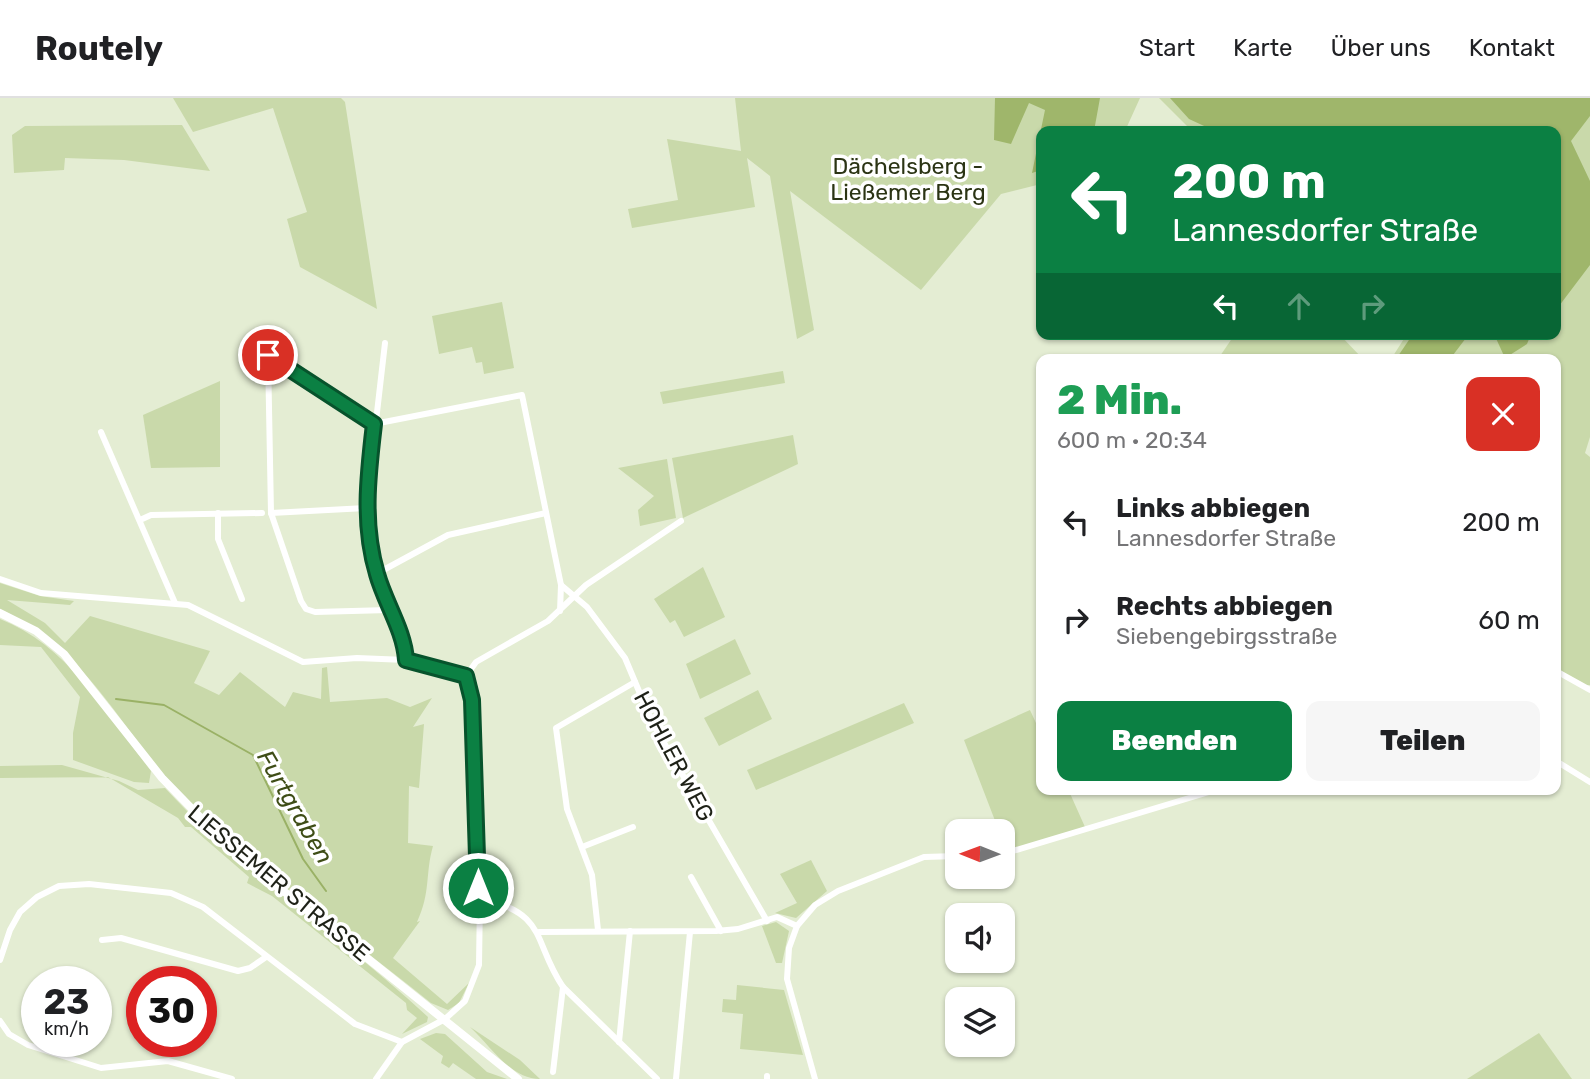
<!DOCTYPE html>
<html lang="de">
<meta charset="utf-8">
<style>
body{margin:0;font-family:Rubik,sans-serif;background:#f6f6f6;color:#202124;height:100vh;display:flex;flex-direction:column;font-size:26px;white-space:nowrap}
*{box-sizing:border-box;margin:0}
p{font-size:23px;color:#757577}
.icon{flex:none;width:38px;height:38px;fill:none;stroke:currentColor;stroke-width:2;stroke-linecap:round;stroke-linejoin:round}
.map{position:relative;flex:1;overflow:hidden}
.side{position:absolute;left:1036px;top:256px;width:525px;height:441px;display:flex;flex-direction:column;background:#fff;border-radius:14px;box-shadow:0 2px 5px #0004}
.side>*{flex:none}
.banner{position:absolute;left:1036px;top:28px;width:525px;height:214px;border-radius:14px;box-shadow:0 2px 5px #0004;background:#0b8043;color:#fff;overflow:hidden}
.needle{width:46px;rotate:271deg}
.buttons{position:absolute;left:945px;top:721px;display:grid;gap:14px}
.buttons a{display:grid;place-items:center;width:70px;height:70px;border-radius:14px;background:#fff;box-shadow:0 2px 5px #0004;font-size:35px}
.speed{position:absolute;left:21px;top:868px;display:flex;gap:14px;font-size:35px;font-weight:700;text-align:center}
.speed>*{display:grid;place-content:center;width:91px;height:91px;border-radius:50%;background:#fff;box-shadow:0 2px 5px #0004;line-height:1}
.speed small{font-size:18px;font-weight:400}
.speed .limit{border:10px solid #d22;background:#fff;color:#111}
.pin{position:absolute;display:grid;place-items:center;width:60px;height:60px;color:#fff;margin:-30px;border:4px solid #fff;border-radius:50%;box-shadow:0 2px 7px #0007}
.me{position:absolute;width:77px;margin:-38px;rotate:0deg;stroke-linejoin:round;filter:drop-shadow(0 0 5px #0008)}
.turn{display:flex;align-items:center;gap:24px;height:147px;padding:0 21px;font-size:32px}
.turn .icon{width:91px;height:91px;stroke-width:2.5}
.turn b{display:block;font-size:49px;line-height:60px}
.lanes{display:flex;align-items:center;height:66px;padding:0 21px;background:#0003;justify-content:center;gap:35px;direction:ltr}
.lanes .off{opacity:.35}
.round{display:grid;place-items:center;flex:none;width:74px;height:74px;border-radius:14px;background:#f6f6f6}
.overview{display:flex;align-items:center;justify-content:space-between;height:119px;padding:0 21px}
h1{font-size:42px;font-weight:800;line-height:52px;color:#1e9e55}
.action{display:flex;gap:14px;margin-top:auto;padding:14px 21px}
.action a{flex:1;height:80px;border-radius:14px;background:#0b8043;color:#fff;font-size:28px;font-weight:800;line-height:80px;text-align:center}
.action a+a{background:#f6f6f6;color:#202124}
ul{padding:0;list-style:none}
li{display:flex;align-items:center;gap:21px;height:98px;padding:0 21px}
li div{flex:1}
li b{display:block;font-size:26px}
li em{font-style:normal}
header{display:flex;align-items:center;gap:42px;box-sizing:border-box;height:98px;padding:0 35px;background:#fff;border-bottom:2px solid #e0e0e0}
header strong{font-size:33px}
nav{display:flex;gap:38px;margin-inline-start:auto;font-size:24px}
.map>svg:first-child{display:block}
.green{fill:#c9d9aa}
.forest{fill:#9fb66b}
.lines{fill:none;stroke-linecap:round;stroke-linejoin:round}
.stream{stroke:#9ab166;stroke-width:2}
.minor{stroke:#fff;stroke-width:6}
.tertiary{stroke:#fff;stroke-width:8}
.route-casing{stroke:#07532c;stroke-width:18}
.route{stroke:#0b8043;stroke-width:12}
.labels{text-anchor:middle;stroke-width:7;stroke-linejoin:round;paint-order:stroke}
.park-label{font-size:23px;fill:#2b3414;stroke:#fff}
.street-label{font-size:23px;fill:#1e2117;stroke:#fff}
.water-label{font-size:24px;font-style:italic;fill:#3e4d16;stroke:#fff}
</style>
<header>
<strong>Routely</strong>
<nav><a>Start</a><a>Karte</a><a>Über uns</a><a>Kontakt</a></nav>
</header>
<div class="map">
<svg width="1590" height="981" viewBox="0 0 1590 981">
<rect width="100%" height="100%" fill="#e4edd3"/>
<g class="green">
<path d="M173 0H341L345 4 377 211 300 169 287 121 307 114 273 10 193 34Z"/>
<path d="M735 0H1140L1125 33H1041V86L1001 96 921 192 790 93 814 232 797 241 770 78 747 60 755 109 632 130 628 111 678 102 667 41 741 53Z"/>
<path d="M1159 0H1590V339L1585 355 1590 359V587H1582L1556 569V261H1397L1393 258 1407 236H1556V33H1192Z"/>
<path d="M182 27 210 73 124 62 65 60 64 72 14 75 12 37 25 28Z"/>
<path d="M502 204 514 270 484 276 482 264 476 265 472 249 439 256 432 218Z"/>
<path d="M1235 236H1339L1363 261H1218Z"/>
<path d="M783 273 785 285 663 306 660 294Z"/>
<path d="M220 283V369L151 370 143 317Z"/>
<path d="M793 337 798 366 683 420 672 360Z"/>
<path d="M667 361 676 420 640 428 638 412 654 398 618 370Z"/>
<path d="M703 469 725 519 684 539 675 522 670 525 654 501Z"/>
<path d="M0 485 40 498 74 503 70 507 7 502 45 525 65 545 90 518 210 553 194 585 219 597 240 574 285 609 293 594 321 601 322 570 327 569 330 604 387 600 410 609 432 600 413 629 424 626 419 690 409 688 408 745 433 748C425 776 431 794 417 824L420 823 393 860 447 906 469 885 459 905 448 912 431 905C349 839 259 777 186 702 120 633 91 554 0 511Z"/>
<path d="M0 521C68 547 108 618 151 673L149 685 134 684 73 662V635L80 599 41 549 0 547Z"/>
<path d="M735 541 751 576 700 601 686 566Z"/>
<path d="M758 592 772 621 719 648 704 620Z"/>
<path d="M904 605 914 625 756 692 747 672Z"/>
<path d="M1030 612 1041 636V691H1068L1085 729 1007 754 1003 733H999L964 642Z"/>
<path d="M62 667 119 683 138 692 165 690C243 775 343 840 428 919L427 924 402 936 417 920 407 912 406 905 272 798 247 785 249 779 191 729H185L178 720 108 679 0 680V668Z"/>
<path d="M811 762 827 793 796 820 775 815 797 805 780 776Z"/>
<path d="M776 824 789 833 782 865H776L762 828Z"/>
<path d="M737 887 784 892 803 957 740 951 743 916 722 914 723 901 736 902Z"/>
<path d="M470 929 520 962 540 981C510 981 491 948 470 929Z"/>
<path d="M436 935 445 936 487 974 507 981H476L453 965 449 970 441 965 443 958 420 941Z"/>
<path d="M1539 935 1572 981H1467Z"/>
</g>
<g class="forest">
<path d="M995 0H1100L1094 33H1041V72L1032 75 1045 12 1029 5 1011 46 994 42Z"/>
<path d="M1170 0H1590V18L1571 43 1590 83V167L1556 212V33H1215L1189 21Z"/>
<path d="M1413 236H1469L1450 261H1396Z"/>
<path d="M1494 236H1531L1527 246 1505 260Z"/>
</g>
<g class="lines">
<path class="stream" d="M116 601 164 607 253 657 303 761 326 793"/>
<g class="minor">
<path d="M385 245 366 410 376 476 402 539 406 562"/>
<path d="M268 257 374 326 522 297 561 487 587 509 625 560 652 624 767 823"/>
<path d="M268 257 271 415 301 503 306 511 315 514 389 512"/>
<path d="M101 334 175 505"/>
<path d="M218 415V441L242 501"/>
<path d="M271 415 366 410"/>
<path d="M140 422 151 417 262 415"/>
<path d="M376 476 448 437 546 415"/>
<path d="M0 481 41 495 188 507 303 564 357 560 406 562 466 578"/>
<path d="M560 513 561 487"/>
<path d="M1556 573 1590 592"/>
<path d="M466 578 476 564 548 523 586 487 681 423"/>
<path d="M1556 663 1590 684"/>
<path d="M582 749 633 729"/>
<path d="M1003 756 1219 691"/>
<path d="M691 779 721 833"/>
<path d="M480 800C549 816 532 843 563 889L657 981"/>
<path d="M598 832 592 777 567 711 556 630 635 584"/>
<path d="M539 834 716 833 738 831 777 819 797 828"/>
<path d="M102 842 121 840 238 873 250 870 266 859"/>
<path d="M0 862 10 832 20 814 37 799 59 788 89 786 171 795 203 809 355 926 402 944"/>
<path d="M0 923 9 936 28 947 101 970 168 963 232 981"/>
<path d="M619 944 630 833"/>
<path d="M553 974 563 889"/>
<path d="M376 981 402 944 445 921 465 903 479 867 480 800 475 637 466 578"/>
<path d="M676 981 690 834"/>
<path d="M767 981V978"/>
<path d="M815 981 787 881 789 850 797 828 815 807 838 793 924 759 957 758"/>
</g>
<path class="tertiary" d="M0 515 36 533 64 556 162 680 231 751 518 981"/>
</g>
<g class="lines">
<g class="route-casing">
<path id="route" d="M268 257 374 326C368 377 362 426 377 476 385 505 404 532 406 562L466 578 472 602 478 790"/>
</g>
<use href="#route" class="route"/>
</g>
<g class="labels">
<g class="park-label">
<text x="908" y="76">Dächelsberg -<tspan x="908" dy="26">Ließemer Berg</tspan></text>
</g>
<g class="street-label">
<text transform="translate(674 658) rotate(62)" y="8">HOHLER WEG</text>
<text transform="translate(279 785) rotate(40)" y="8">LIESSEMER STRASSE</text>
</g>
<g class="water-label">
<text transform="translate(295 709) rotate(60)" y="8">Furtgraben</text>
</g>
</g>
</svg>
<div class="buttons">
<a><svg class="needle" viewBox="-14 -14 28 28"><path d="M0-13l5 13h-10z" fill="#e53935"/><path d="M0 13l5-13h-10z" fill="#757577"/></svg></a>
<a><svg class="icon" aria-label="sound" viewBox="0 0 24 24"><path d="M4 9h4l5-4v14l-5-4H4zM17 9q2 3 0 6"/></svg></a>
<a><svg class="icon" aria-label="layers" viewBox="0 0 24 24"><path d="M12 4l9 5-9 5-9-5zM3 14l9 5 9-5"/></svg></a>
</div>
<div class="speed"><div>23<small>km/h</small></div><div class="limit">30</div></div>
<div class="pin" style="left:268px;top:257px;background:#d93025"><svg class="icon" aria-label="arrive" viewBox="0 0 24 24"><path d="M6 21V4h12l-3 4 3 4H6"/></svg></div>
<svg class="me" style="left:478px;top:790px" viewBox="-20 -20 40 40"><circle r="17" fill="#0b8043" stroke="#fff" stroke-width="3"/><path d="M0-11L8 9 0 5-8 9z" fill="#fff"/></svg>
<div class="banner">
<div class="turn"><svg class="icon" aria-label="left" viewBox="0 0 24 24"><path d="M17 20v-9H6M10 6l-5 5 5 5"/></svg><div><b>200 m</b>Lannesdorfer Straße</div></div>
<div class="lanes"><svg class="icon" aria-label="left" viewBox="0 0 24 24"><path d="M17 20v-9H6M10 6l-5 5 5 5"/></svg><svg class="icon off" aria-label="ahead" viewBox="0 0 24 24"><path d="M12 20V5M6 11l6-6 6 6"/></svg><svg class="icon off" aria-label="right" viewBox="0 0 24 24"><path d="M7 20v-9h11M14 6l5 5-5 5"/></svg></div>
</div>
<section class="side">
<div class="overview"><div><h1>2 Min.</h1><p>600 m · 20:34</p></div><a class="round" style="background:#d93025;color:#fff"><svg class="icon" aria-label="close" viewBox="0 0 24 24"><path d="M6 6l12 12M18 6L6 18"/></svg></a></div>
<ul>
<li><svg class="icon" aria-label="left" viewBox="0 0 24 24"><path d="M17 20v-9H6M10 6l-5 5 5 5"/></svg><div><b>Links abbiegen</b><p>Lannesdorfer Straße</p></div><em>200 m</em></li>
<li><svg class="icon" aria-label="right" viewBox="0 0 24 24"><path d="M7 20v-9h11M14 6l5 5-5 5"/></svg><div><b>Rechts abbiegen</b><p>Siebengebirgsstraße</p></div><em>60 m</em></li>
</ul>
<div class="action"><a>Beenden</a><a>Teilen</a></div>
</section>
</div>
